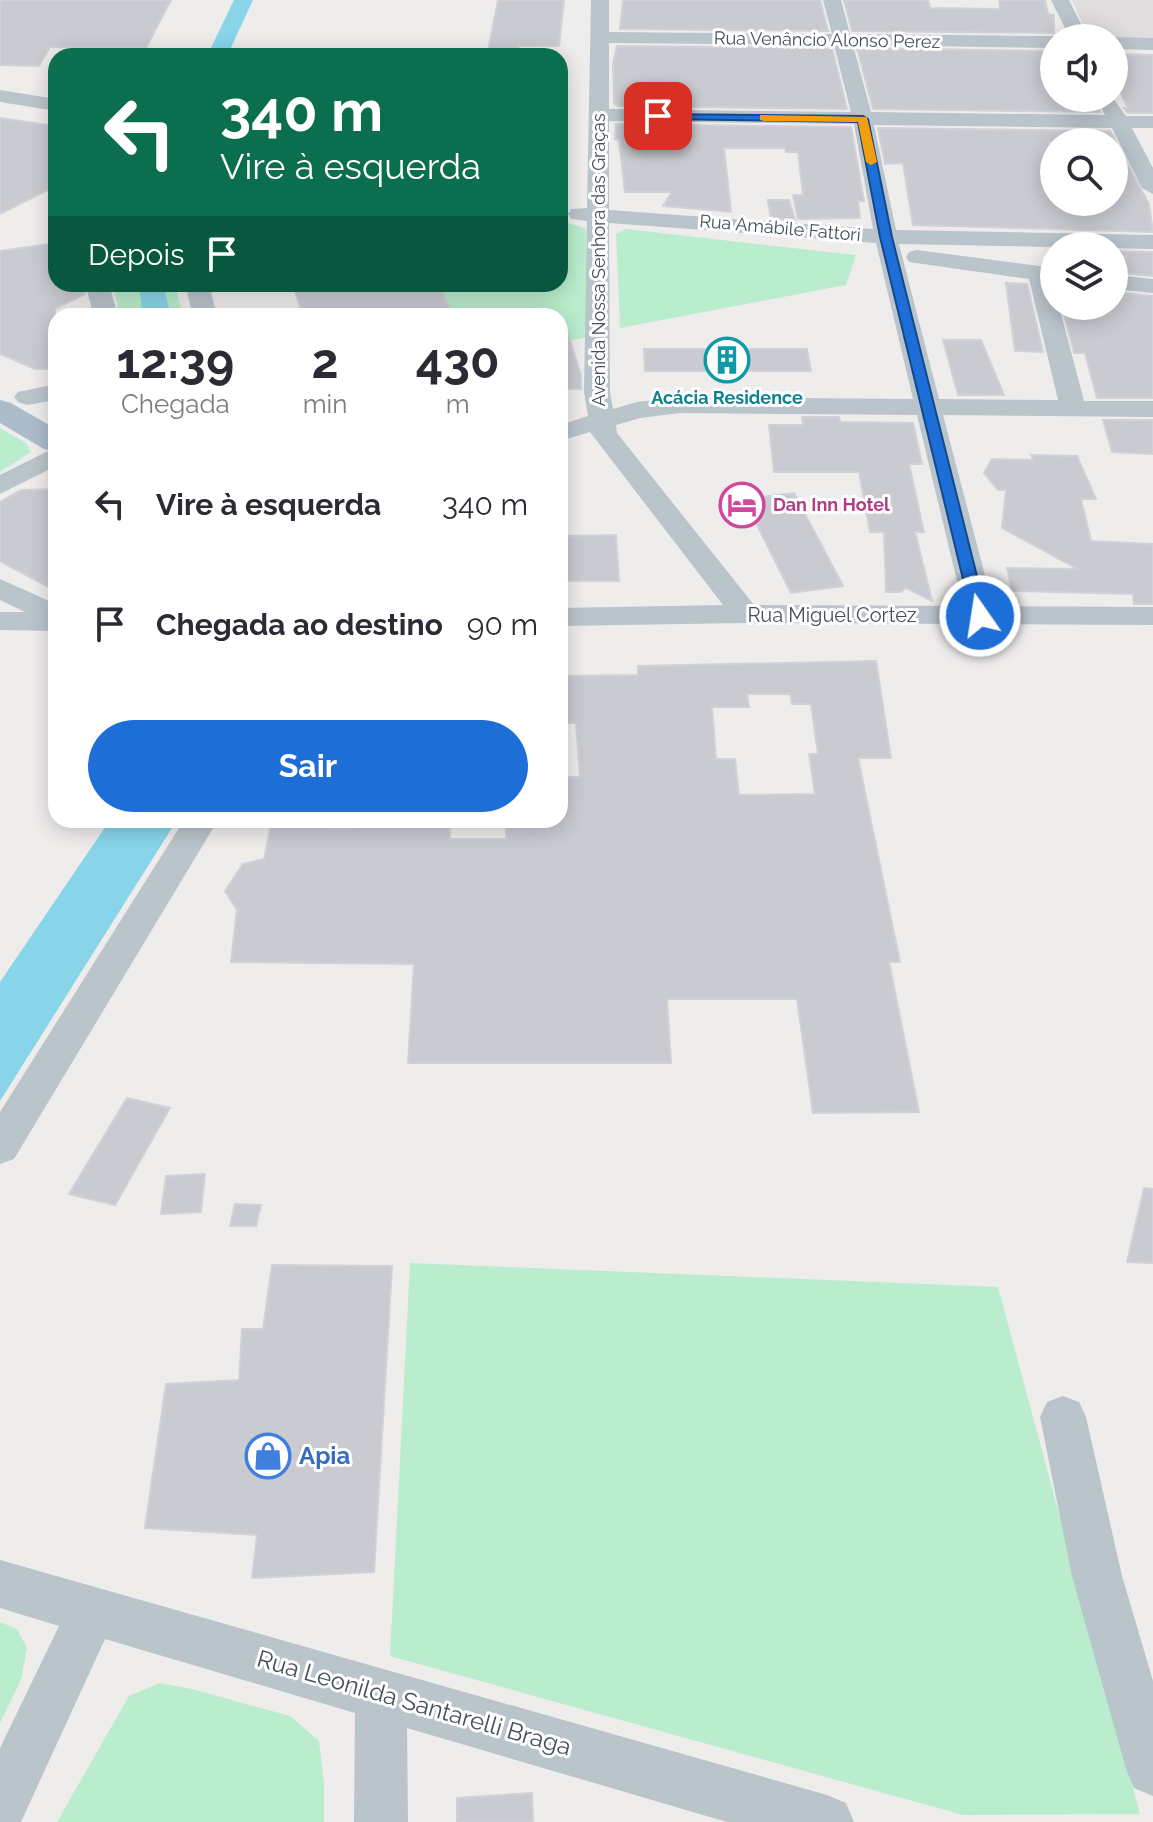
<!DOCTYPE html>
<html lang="pt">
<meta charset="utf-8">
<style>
body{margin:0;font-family:Raleway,sans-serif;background:#f2f2f3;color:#2b2b33;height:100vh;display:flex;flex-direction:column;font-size:30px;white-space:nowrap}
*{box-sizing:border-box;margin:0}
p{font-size:26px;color:#7c7c81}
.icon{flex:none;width:44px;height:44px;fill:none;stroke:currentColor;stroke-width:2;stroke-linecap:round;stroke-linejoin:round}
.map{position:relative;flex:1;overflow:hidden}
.side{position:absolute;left:48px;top:308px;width:520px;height:520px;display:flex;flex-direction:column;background:#fff;border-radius:24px;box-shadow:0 4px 20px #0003}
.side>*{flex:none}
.hud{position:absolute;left:48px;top:48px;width:520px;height:244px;border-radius:24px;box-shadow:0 4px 20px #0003;background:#0b6e4f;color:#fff;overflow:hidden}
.controls{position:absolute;left:1040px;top:24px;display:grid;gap:16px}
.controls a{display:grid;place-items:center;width:88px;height:88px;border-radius:50%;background:#fff;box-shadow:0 4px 20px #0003;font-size:40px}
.pin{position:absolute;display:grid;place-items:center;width:68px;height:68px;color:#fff;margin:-34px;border-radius:16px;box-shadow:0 4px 12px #0006}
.me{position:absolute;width:88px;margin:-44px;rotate:347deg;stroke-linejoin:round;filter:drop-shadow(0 0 6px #0008)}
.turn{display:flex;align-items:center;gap:28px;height:168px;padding:0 40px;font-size:36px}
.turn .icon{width:104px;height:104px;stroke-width:2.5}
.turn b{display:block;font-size:56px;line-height:68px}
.then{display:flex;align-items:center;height:76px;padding:0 40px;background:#0003;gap:16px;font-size:30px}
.eta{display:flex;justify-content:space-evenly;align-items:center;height:136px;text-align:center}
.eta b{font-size:48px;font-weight:700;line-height:56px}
.cta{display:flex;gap:16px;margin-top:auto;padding:16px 40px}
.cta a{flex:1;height:92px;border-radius:48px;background:#1d6fd7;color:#fff;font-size:32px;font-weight:700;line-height:92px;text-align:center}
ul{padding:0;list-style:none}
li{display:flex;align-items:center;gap:24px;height:120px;padding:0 40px}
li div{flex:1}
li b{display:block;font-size:30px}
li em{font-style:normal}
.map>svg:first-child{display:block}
.education{fill:#e0ddde}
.green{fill:#baedcd}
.water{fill:#88d5e9}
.building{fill:#c9cbd1;stroke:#d0d2d8;stroke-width:2;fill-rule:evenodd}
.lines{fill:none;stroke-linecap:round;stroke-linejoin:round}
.minor{fill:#bac4cb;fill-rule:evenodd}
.major{fill:#acbccb;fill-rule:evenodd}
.route{fill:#1d6fd7;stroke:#13488c;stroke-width:2}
.slow{fill:#f59e0b}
.labels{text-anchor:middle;stroke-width:6;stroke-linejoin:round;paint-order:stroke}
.far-street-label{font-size:18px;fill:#454f59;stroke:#fff}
.far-culture-label{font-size:18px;font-weight:bold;fill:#0d838f;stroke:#fff}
.far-hotel-label{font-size:18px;font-weight:bold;fill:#b23c85;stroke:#fff;text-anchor:start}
.street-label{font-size:20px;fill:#454f59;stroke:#fff}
.near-shop-label{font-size:24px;font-weight:bold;fill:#366cbe;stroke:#fff;text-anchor:start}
.near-street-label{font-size:24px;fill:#454f59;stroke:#fff}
</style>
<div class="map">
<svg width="1153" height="1822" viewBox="0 0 1153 1822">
<rect width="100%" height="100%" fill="#efecec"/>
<path class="education" d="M1072 0H1153V40L1089 38Z"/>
<g class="green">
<path d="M560 220 586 229 589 337 560 342V316H454L438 284H560Z"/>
<path d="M626 229 634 230 856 255 846 285 620 328 616 234Z"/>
<path d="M113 284H175L183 316H120Z"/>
<path d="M0 428 26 443 31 452 0 472Z"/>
<path d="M410 1263 998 1287 1140 1814 963 1815 390 1656Z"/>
<path d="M0 1622 17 1629 27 1648 21 1680 0 1723Z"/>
<path d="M160 1683 192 1689 290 1716 319 1741 324 1784V1822H57L129 1696Z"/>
</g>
<g class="water">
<path d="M234 0H253L227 56H207Z"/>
<path d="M139 284H163L171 316H143Z"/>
<path d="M110 820H177L0 1101V982Z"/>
</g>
<g class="building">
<path d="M0 0H171L146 48 50 47 39 66 0 65Z"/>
<path d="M498 0H564L559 46H519L517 56H487Z"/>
<path d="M623 0H820L828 31 620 29Z"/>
<path d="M844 0H928L930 8 1000 9 999 0H1045L1048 14 1054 15V33L852 31Z"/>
<path d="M617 46 832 48 847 109 618 106 614 103 613 64Z"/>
<path d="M857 48 1054 51V98H1072L1074 106 1098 107 1100 112 873 109Z"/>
<path d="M1114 54 1153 55V113H1128L1124 108H1128L1114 79Z"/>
<path d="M0 118 56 126V186L0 214Z"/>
<path d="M616 124 851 127 864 201H858L860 218 798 219 793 195H803L798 152H786L785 148H724L731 212 663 206 672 192H625L619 140 615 139Z"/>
<path d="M878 128 1110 131 1149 204 1153 232 913 225 903 163 885 164ZM1048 142H1114V202H1054V165Z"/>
<path d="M768 200H789L795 220 771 219Z"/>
<path d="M56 243V284H82L85 294 55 309 56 369H35L0 354V251Z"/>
<path d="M1114 251 1153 252V276L1114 272Z"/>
<path d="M1006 283 1027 284 1043 352 1015 351Z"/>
<path d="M293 284H438L454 316H303Z"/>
<path d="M1114 292 1153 296V398H1097L1085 353H1074L1062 306H1114Z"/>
<path d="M565 324 581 376V389H560V325Z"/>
<path d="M943 340H981L1004 395H958Z"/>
<path d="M644 349H807L811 371H645Z"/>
<path d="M802 417H839L840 422 913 423 922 464H909L924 532H915L932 601 906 588 900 592H886L884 532H870L859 472H774L769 425H803Z"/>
<path d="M1103 420H1153V454L1112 452Z"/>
<path d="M1031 455 1077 456 1096 499H1081L1091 541 1153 544V604H1134L1133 594 1012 591 1007 568 1078 569 1002 528 1006 490H998L984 473 992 459 1033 460Z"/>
<path d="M56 489V591L0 561V502L21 490Z"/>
<path d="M794 493 843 586 791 593 744 499Z"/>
<path d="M616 535 619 581H560V536Z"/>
<path d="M876 661 891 758H858L900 962H889L919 1112 813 1113 797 999H667L671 1063H408L414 964 231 962 237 910 225 891 243 864 264 859 272 820H335L334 829 410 823V820H449L450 839H506V820H560V777H580L576 723H560V676L638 675V666ZM747 694H790L792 704H811L818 754H809L815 794 739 795 735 759H716L712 707H749Z"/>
<path d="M127 1098 170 1108 115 1205 69 1194Z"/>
<path d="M205 1174 201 1212 161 1214 166 1176Z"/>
<path d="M1144 1188 1153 1189V1263L1127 1262Z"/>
<path d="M235 1204 261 1205 256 1226H230Z"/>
<path d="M272 1265 392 1266 374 1572 252 1578 257 1535 145 1528 166 1384 239 1380 242 1329H263Z"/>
<path d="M532 1793 533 1822H457V1798Z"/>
</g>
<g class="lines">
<g class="minor">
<path d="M591 0H609V32L832 34 823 0H841L850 34 1054 36 1060 38H1054V48L853 45 871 112 1105 115 1099 103 1102 99 1113 98 1126 116H1153V128H1132L1153 168V194L1142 188 1112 128 874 125 896 230 1153 235V249L899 244 939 399 1058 400 1029 279 909 262 906 257 909 252 917 250 1054 268V306H1059L1084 401H1153V417L943 415 993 606 1153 607V625L745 623 560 626V608L723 605 590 432 560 441V425L588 416 584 392 587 221 571 219 568 214 571 209 587 208ZM609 43 834 45 851 112 609 109ZM609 121 854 124 873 229 609 210ZM609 223 876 243 913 399 680 397 637 402 613 409 610 392ZM680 413 917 415 963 606 754 605 617 433 616 425 640 418Z"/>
<path d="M1051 0H1069L1088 38H1070Z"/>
<path d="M1114 37 1153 38V50L1114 49V38H1112Z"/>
<path d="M0 90 56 99V111L0 102Z"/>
<path d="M1114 275 1153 279V293L1114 289Z"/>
<path d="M85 284H109L118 316H94Z"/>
<path d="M185 284H209L217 316H193Z"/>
<path d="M56 384V400L27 405 18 402 14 397 18 392Z"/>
<path d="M56 447V466L0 494V475Z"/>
<path d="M0 579 56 604V631L0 630V612H25L0 600Z"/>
<path d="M184 820H218L14 1159 0 1164V1112Z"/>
<path d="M1063 1396 1079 1402 1086 1417 1122 1576 1153 1681V1796L1134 1788 1126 1769 1072 1576 1040 1417 1047 1402Z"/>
<path d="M0 1560 827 1795 846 1803 854 1822H727L407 1728 408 1822H354L355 1713 105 1639 21 1822H0V1748L59 1626 0 1608Z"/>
</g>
<path class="major" d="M0 400 11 403 56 429V452L44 449 0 423Z"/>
</g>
<path class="route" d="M654 114 863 116 868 119 892 237 987 616 985 619H974L972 616 880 237 858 122 658 119 653 116Z"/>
<path class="slow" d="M760 115 867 117 877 162 871 165 866 162 858 122 764 121 760 120Z"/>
<defs>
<g id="building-ring" transform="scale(2.3)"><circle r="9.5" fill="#fff" stroke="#0f9aa8" stroke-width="1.5"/><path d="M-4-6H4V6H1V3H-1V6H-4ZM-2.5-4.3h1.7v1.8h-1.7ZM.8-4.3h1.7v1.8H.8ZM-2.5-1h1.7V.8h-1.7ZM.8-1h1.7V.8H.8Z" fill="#0f9aa8"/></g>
<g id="hotel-ring" transform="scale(2.3)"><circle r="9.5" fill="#fff" stroke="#d1479c" stroke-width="1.5"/><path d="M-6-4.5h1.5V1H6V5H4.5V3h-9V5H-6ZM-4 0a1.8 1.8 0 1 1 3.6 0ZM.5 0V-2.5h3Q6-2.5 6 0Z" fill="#d1479c"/></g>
<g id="shop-ring" transform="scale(2.3)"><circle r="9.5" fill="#fff" stroke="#3f7fe0" stroke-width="1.5"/><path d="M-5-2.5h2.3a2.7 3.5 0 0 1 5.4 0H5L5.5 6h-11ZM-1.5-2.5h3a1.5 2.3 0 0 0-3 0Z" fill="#3f7fe0"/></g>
</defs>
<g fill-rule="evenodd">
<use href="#building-ring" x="727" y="360"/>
<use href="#hotel-ring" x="742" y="505"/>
<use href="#shop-ring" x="268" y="1456"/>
</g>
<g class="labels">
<g class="far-street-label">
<text transform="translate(827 40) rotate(1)" y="6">Rua Venâncio Alonso Perez</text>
<text transform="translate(780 228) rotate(5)" y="6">Rua Amábile Fattori</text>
<text transform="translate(599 260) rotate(-90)" y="6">Avenida Nossa Senhora das Graças</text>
</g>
<g class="far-culture-label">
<text x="727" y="404">Acácia Residence</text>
</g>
<g class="far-hotel-label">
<text x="773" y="511">Dan Inn Hotel</text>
</g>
<g class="street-label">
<text x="832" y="622">Rua Miguel Cortez</text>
</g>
<g class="near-shop-label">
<text x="299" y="1464">Apia</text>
</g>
<g class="near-street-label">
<text transform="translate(414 1703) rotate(16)" y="8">Rua Leonilda Santarelli Braga</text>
</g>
</g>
</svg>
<div class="controls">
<a><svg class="icon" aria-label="sound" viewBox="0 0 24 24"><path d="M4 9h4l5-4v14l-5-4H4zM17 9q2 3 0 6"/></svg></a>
<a><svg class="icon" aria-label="search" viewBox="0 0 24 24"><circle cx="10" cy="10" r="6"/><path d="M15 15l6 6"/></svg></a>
<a><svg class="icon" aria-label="layers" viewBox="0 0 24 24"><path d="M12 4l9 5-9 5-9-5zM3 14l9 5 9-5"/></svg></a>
</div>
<div class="pin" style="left:658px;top:116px;background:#d93025"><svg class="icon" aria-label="arrive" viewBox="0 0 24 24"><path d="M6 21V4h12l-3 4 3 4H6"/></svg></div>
<svg class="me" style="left:980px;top:616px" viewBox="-20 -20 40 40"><circle r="17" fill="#1d6fd7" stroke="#fff" stroke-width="3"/><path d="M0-11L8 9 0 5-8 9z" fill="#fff"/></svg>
<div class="hud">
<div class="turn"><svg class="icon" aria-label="left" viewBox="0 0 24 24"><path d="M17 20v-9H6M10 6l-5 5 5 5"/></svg><div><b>340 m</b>Vire à esquerda</div></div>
<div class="then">Depois<svg class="icon" aria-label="arrive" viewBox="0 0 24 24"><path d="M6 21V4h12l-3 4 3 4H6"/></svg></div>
</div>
<section class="side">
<div class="eta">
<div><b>12:39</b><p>Chegada</p></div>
<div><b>2</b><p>min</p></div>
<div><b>430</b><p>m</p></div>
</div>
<ul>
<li><svg class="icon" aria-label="left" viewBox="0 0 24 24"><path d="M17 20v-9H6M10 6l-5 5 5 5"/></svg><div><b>Vire à esquerda</b></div><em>340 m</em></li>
<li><svg class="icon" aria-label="arrive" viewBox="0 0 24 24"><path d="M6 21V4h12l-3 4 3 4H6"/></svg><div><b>Chegada ao destino</b></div><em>90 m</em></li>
</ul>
<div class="cta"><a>Sair</a></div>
</section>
</div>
